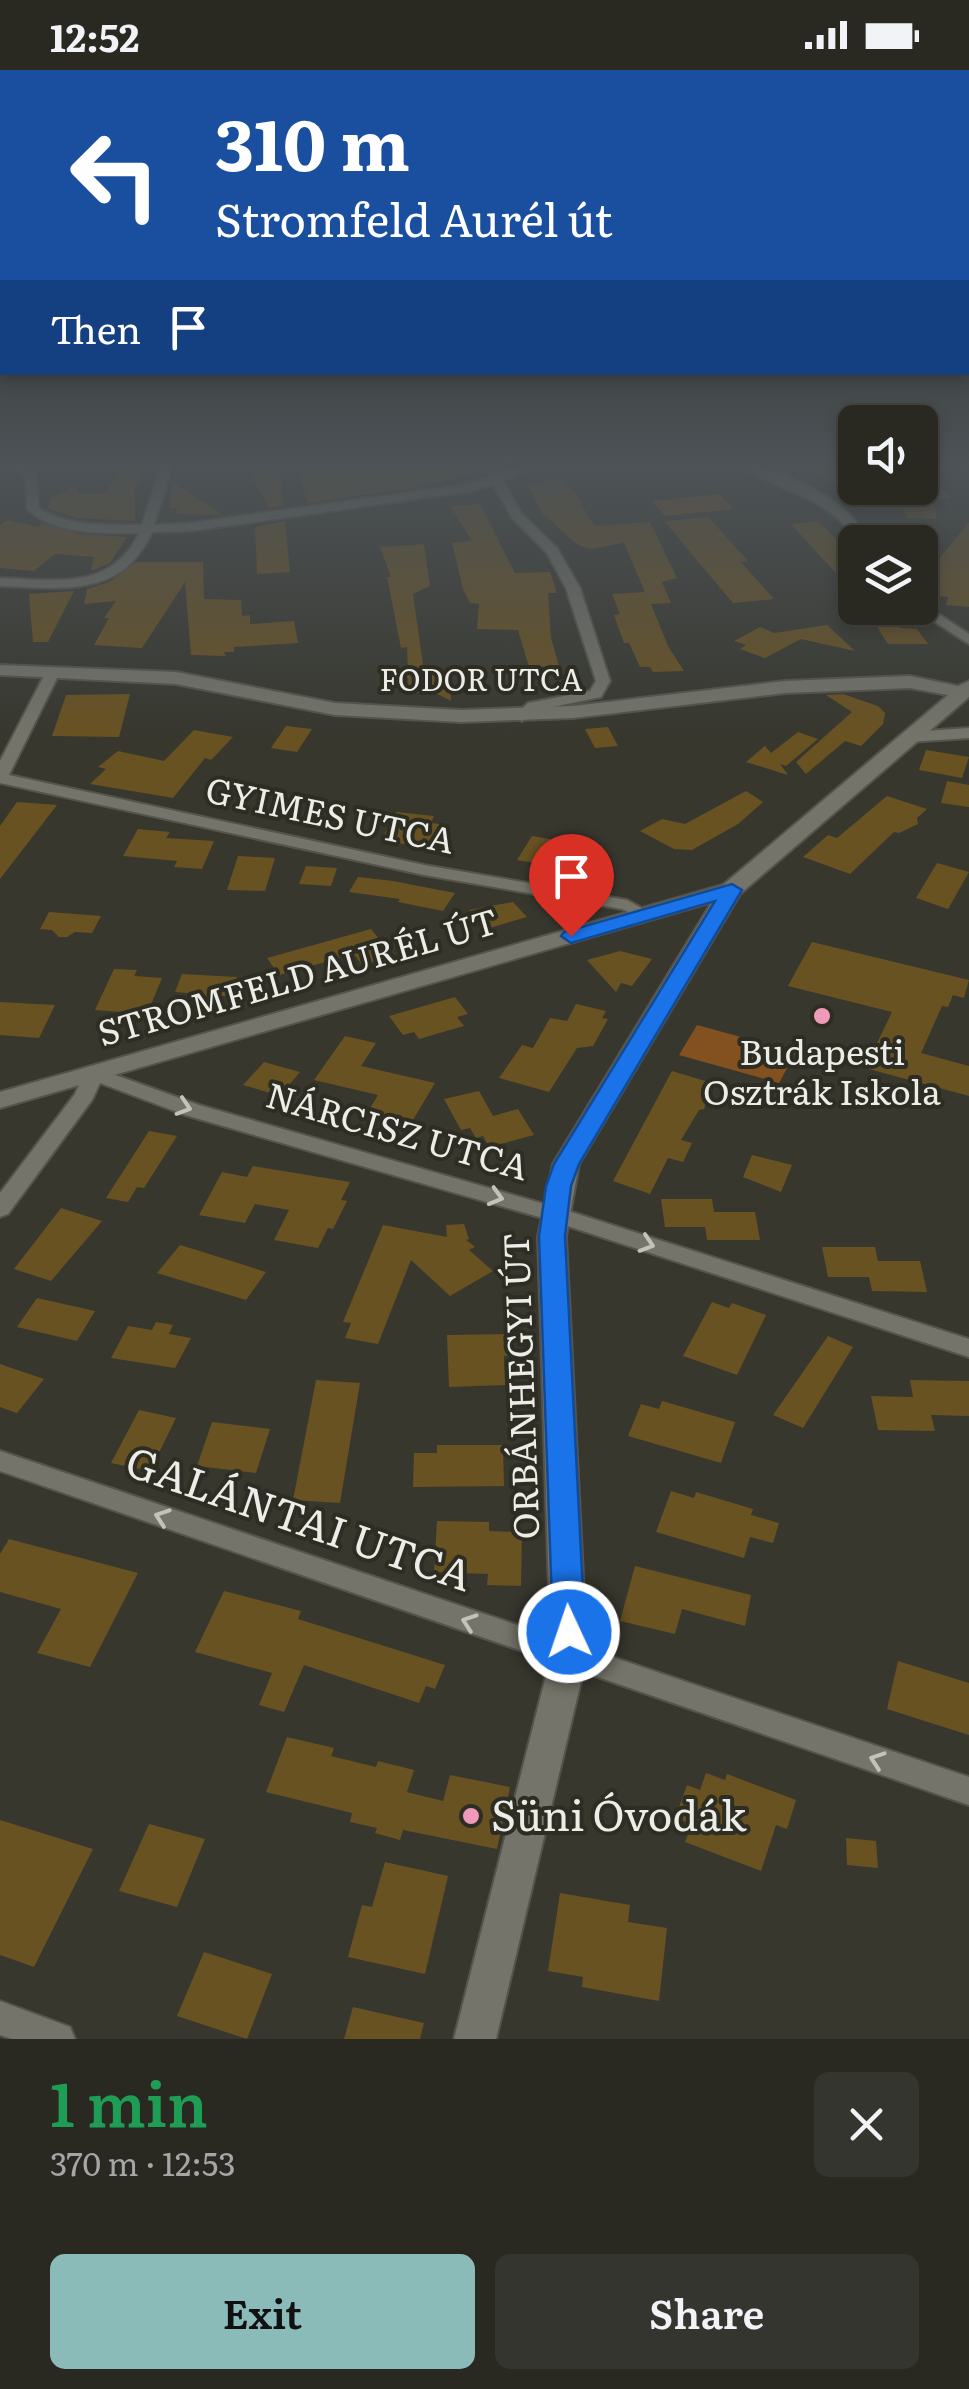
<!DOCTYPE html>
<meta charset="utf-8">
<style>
body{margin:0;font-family:Literata,serif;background:#35352f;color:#f1f3f6;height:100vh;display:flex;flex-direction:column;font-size:38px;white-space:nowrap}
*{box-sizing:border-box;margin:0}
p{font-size:32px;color:#a5a6a5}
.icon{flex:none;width:55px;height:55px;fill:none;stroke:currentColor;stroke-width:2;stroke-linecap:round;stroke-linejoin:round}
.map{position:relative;height:1969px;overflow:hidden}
.sheet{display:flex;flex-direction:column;background:#292922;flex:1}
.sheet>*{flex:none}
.hud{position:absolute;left:0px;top:0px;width:970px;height:305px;box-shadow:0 5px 15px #0003,0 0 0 2px #454540;background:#1a4fa0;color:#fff;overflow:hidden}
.fabs{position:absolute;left:838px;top:335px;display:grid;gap:20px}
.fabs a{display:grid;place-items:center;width:100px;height:100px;border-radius:15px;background:#292922;box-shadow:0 5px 15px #0003,0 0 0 2px #454540;font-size:50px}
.pin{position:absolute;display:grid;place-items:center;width:85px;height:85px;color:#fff;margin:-102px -42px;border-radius:50% 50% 50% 0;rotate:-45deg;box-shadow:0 0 10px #0007}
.pin .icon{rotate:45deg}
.me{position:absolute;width:110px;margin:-55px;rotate:357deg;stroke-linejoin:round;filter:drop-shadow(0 0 8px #0008)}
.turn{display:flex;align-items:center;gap:35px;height:210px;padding:0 50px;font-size:45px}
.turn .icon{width:130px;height:130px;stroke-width:2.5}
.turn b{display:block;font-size:70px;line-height:85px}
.then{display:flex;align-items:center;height:95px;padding:0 50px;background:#0003;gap:20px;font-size:38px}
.round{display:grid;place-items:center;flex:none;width:105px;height:105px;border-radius:15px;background:#35352f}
.overview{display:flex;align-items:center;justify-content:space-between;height:170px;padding:0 50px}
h1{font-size:60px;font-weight:600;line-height:75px;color:#1e9e55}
.button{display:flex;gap:20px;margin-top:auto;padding:20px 50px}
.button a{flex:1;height:115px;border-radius:15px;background:#8bbbb9;color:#111;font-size:40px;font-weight:600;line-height:115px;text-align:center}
.button a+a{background:#35352f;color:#f1f3f6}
.status{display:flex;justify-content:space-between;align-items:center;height:70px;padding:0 50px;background:#292922;direction:ltr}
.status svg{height:28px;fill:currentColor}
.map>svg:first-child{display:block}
.green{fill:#83511f}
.building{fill:#695222}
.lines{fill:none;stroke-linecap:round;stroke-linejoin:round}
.street-casing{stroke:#54544d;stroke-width:4}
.secondary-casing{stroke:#54544d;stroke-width:4}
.street{fill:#74746a;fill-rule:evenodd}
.secondary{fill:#74746a;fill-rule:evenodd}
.oneway{stroke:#c3c3bc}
.route{fill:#1a73e8;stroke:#114b97;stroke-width:2.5}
.poi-dot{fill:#ef9ab8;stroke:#2d2d24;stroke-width:4}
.labels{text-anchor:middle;stroke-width:8;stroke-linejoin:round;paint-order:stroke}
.far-street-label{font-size:30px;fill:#edede8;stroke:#2d2d24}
.street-label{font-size:35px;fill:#edede8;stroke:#2d2d24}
.poi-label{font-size:35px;fill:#edede8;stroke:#2d2d24}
.near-street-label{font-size:42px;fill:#edede8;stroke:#2d2d24}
.near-poi-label{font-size:42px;fill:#edede8;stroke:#2d2d24;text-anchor:start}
</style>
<div class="status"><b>12:52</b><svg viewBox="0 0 49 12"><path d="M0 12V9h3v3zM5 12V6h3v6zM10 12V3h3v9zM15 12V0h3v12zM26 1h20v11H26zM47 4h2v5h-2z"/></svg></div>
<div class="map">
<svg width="969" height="1969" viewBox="0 0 969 1969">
<rect width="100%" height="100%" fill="#37372e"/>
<g class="green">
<path d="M720 424 733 439 665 446 652 431Z"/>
<path d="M697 955 796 982 779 1013 679 985Z"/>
</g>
<g class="building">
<path d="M319 392H353L362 405 452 392H490L491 397 427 416 307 433 299 399 322 397Z"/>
<path d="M805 392H835L855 403V429Z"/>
<path d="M122 395H147L135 420V451L76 448 47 438 51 428 76 415 78 423H105Z"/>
<path d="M920 396 951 428 933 429 937 449 906 448 901 421 920 420Z"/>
<path d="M280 401 283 436 269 438 251 404Z"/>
<path d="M562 409 574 421 594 456 650 452 677 508 662 512 671 533 651 534 668 576 684 601 653 602 650 597H640L629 573H624L614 545 620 544 612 524 645 522 624 473 590 479 578 475 543 444 527 414Z"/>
<path d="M172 411 210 436 223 445 176 444 177 438H170Z"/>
<path d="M480 434 515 503 550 502 557 523H548L551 568 559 596 529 597 518 560 477 559 479 534 470 533 463 519 452 473 472 471 450 436Z"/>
<path d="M708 447 748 491 741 492 774 529 733 533 664 451Z"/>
<path d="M8 450 39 457 41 453 79 464 127 467 110 493 91 501 94 487 55 484 34 501 0 498V455Z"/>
<path d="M285 451 290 502 257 504 255 457Z"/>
<path d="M818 451 855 488V524L791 454Z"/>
<path d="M969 452V537L946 535 948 527 935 526 933 520 938 490Z"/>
<path d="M424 474 430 516 413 524 424 602 449 601 451 631 428 619 426 623H409L408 608 398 603 408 602 407 577 401 578 387 507H391L380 477Z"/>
<path d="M136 492H203L204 529 241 530 242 546 250 545V554L294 551 298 573 234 577V582H224L226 586 191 585 185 512 142 578 94 575 109 548H104L116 531 84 534 87 519 109 512Z"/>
<path d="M74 521 48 572H33L29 524Z"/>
<path d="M896 546 900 558 917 559 928 574H888L872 549Z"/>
<path d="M827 555 855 581 801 569 765 588 740 579 746 575 734 571 760 557 774 563Z"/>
<path d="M130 624 119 667 52 666 66 625Z"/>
<path d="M843 624 878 636 885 643 883 654 861 676 845 671 806 704 796 692 852 642 826 625Z"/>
<path d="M286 656 312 659 297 682 271 678Z"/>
<path d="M608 657 618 676 595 678 585 659Z"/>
<path d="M194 660 233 667 211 690 205 688 173 728 90 714 106 699 98 697 118 681 164 691Z"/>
<path d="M798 662 818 669 786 696 780 694 788 705 746 692 765 676 771 683Z"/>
<path d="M926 680 969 687 962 708 919 700Z"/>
<path d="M947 711 969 715V737L941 733Z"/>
<path d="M746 721 763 732 738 754 692 780 674 779 640 761 662 749 685 754Z"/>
<path d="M887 726 927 739 917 748 918 754 899 763 894 762 850 804 803 787 828 765 837 768Z"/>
<path d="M17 732 57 735 0 809V756Z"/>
<path d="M396 742 434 746 431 753 440 754 428 777 381 771Z"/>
<path d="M138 759 170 762 166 768 214 771 202 799 174 797 177 791 123 786Z"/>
<path d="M532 766 567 772 553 796 517 790Z"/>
<path d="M238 786 275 788 265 821 227 820Z"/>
<path d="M937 793 969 802 948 839 916 828Z"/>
<path d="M306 796 337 798 331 816 299 814Z"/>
<path d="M358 807 393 811 455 823 443 841 398 832 400 829 349 822Z"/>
<path d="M513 832 527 847 486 859 469 840Z"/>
<path d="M49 842 101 846 92 863 75 862 67 867H59L52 860 40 859Z"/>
<path d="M371 859 393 886 362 895 354 884 279 905 267 888Z"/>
<path d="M812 872 969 910 964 928 953 925 948 937 942 936 921 983 969 996V1026L865 998 892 942 788 916Z"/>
<path d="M620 881 652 889 632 916 621 913 616 922 587 890Z"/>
<path d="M114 899 137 900 134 906 162 908 147 944 95 940Z"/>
<path d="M182 904 237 907 231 925 193 930 187 923 175 922Z"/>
<path d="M455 927 468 944 457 947 464 956 419 969 414 962 403 965 389 946Z"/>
<path d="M0 932 55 935 39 968 0 965Z"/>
<path d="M576 934 606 941 602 948 608 949 593 976 577 978 549 1022 499 1008 522 975 533 978 550 948 567 951Z"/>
<path d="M345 966 376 973 361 996 435 1013 410 1055 366 1045 378 1025 314 1010Z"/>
<path d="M264 992 300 1002 280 1026 243 1015Z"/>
<path d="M672 1001 712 1013 704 1039 699 1040 681 1070 692 1073 683 1092 668 1088 650 1124 613 1111Z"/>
<path d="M479 1021 493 1046 518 1039 534 1065 489 1077 483 1066 476 1068 470 1058 461 1060 444 1029Z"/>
<path d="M149 1061 177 1066 144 1118 137 1117 128 1132 106 1128Z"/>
<path d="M752 1085 792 1095 781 1122 743 1107Z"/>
<path d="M253 1096 350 1112 341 1130 347 1131 333 1159 328 1158 318 1178 274 1170 289 1140 255 1134 245 1153 199 1145 222 1102 247 1107Z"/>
<path d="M661 1129H712L714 1142H755L760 1170H707L705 1157H665Z"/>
<path d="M61 1138 102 1151 51 1211 14 1199Z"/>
<path d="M464 1154 469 1169 466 1170 475 1177 469 1180 493 1201 450 1226 411 1190 378 1274 345 1268 351 1253 343 1252 383 1155 447 1167 446 1155Z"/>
<path d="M180 1175 203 1182 266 1202 246 1230 157 1203Z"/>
<path d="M822 1177H875L878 1191H920L927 1222 872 1221 869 1207H828Z"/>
<path d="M37 1228 95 1241 77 1271 17 1257Z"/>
<path d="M712 1232 729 1238 732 1233 766 1245 737 1305 683 1286Z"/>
<path d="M156 1252 173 1255 169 1264 191 1268 175 1298 111 1288 128 1256 152 1260Z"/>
<path d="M511 1264 512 1286H504L505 1315 449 1317 447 1265Z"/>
<path d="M828 1266 853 1277 803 1358 773 1345Z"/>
<path d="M0 1294 44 1309 17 1343 0 1337Z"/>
<path d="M316 1310 360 1313 340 1433 293 1430Z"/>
<path d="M910 1310 969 1311V1346L931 1345 935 1361 878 1360 871 1326 913 1327Z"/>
<path d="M662 1331 735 1352 721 1393 628 1366 641 1334 659 1339Z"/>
<path d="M139 1340 176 1348 150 1401 111 1393Z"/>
<path d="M212 1352 270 1359 256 1403 197 1396Z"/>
<path d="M437 1375H503L504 1416 413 1417 414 1383H437Z"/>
<path d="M671 1421 694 1428 696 1422 753 1439 751 1445 779 1453 773 1473 750 1467 744 1488 656 1462Z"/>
<path d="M437 1451 489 1452V1461L522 1462 521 1516 487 1515 488 1504 434 1502Z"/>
<path d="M9 1469 138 1503 90 1597 37 1583 61 1539 0 1522V1484Z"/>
<path d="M635 1496 751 1525 745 1556 682 1539 675 1564 620 1551Z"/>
<path d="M224 1521 301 1541 298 1549 445 1595 435 1619 426 1616 419 1633 304 1595 284 1642 259 1635 272 1603 195 1582Z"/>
<path d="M898 1591 969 1613V1665L887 1639Z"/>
<path d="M287 1667 334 1678 331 1686 376 1697 378 1691 414 1700 407 1722 443 1731 450 1705 510 1717 497 1779 403 1760 400 1770 375 1763 377 1758 350 1752 352 1743 266 1722Z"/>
<path d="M706 1703 725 1710 727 1704 796 1730 787 1759 776 1755 761 1801 685 1772 692 1754 675 1748 687 1715 700 1720Z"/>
<path d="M0 1750 93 1779 34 1897 0 1885Z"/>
<path d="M149 1754 205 1769 177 1837 119 1821Z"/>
<path d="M846 1768 876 1771 878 1798 847 1795Z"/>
<path d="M385 1792 448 1806 425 1904 348 1887 362 1835 372 1837Z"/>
<path d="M560 1823 630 1835 628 1852 667 1858 659 1931 582 1917 583 1907 548 1901Z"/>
<path d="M204 1882 272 1904 247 1969 177 1946Z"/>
<path d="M353 1937 424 1953 420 1969H344Z"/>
</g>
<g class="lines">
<g class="street-casing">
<g id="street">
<path d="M8 392H21L36 404 39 438C67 457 109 455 142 455L162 392H174L154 455 190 453 470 414 531 392H548L503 410 521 443 557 478 580 518 610 611 601 627 538 640 522 651 514 646 528 633 590 621 596 611 566 518 547 483 512 448 493 414 472 421 190 461 152 462C122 529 62 518 0 516V508C55 510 112 521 139 463 103 463 54 465 27 439L26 408Z"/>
<path d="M734 392C763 391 822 420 845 440 856 449 863 461 870 472H858C823 419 778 425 734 392Z"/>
<path d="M920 532 969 564V574L915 539 920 538Z"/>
<path d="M53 598 60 602 9 705 424 795 627 830 654 845 645 850 622 839 424 805 0 713V691L46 602Z"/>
<path d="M969 658V668L909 672 901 667 909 662Z"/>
<path d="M93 997 199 1035 562 1139 969 1269V1287L546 1149 185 1045 100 1013 92 1030 8 1144 0 1147V1123L75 1024 86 999Z"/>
<path d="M0 1381 969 1707V1735L0 1401Z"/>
<path d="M0 1931 70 1957 75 1969H12L0 1965Z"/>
</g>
</g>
<g class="secondary-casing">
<path id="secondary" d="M0 595 176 602 335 633 461 640 573 636 785 611 910 606 958 616 969 611V627L740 824 579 1094 566 1167 587 1586 496 1969H454L551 1586 538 1167 553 1094 712 832 0 1038V1022L723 815 948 625 910 618 785 623 573 648 461 652 335 645 176 614 0 605Z"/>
</g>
<use href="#street" class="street"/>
<use href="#secondary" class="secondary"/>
</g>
<defs><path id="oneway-chevron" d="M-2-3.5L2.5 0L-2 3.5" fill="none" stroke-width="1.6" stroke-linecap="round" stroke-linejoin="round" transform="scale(2.5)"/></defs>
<g class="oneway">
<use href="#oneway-chevron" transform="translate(184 1037) rotate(18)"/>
<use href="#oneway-chevron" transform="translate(496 1127) rotate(16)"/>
<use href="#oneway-chevron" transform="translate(647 1174) rotate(18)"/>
<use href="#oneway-chevron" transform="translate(162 1447) rotate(-161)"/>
<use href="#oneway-chevron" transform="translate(469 1552) rotate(-161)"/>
<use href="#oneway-chevron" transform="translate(877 1690) rotate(-161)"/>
</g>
<linearGradient id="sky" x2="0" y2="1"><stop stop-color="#1e1e19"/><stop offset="0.59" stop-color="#4d5357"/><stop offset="1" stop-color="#4d5357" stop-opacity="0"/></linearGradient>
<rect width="969" height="667" fill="url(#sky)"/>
<path class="route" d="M732 814 742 820 579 1094 571 1116 565 1166 585 1562 580 1572 569 1576 558 1572 553 1562 539 1166 546 1116 554 1094 715 831 571 873 561 866 564 862Z"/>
<g class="poi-dot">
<circle cx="822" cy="946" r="10"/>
<circle cx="471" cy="1746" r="10"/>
</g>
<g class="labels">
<g class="far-street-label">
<text x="481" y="621">FODOR UTCA</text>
</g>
<g class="street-label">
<text transform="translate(330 746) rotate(12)" y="12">GYIMES UTCA</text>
<text transform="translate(298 908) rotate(-16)" y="12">STROMFELD AURÉL ÚT</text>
<text transform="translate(397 1062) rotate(16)" y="12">NÁRCISZ UTCA</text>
<text transform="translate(522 1316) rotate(-92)" y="12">ORBÁNHEGYI ÚT</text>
</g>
<g class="poi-label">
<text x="822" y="995">Budapesti<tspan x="822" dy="40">Osztrák Iskola</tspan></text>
</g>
<g class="near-street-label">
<text transform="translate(299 1449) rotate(19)" y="15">GALÁNTAI UTCA</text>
</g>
<g class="near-poi-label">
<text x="491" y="1761">Süni Óvodák</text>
</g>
</g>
</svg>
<div class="fabs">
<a><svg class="icon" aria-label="sound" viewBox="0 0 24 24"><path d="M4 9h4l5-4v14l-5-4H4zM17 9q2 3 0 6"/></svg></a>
<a><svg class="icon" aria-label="layers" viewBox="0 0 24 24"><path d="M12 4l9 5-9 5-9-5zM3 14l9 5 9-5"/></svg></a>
</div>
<div class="pin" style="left:571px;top:866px;background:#d93025"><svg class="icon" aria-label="arrive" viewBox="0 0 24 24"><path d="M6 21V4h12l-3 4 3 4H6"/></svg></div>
<svg class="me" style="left:569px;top:1562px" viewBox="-20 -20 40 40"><circle r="17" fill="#1a73e8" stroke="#fff" stroke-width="3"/><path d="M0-11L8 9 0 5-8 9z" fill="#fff"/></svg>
<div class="hud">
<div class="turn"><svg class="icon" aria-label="left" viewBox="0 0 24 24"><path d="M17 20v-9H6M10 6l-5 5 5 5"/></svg><div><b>310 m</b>Stromfeld Aurél út</div></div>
<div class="then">Then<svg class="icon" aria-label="arrive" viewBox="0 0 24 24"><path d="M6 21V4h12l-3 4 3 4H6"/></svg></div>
</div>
</div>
<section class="sheet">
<div class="overview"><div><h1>1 min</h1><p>370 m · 12:53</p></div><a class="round"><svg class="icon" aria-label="close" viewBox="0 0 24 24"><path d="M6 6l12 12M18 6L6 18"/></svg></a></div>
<div class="button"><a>Exit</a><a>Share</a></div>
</section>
